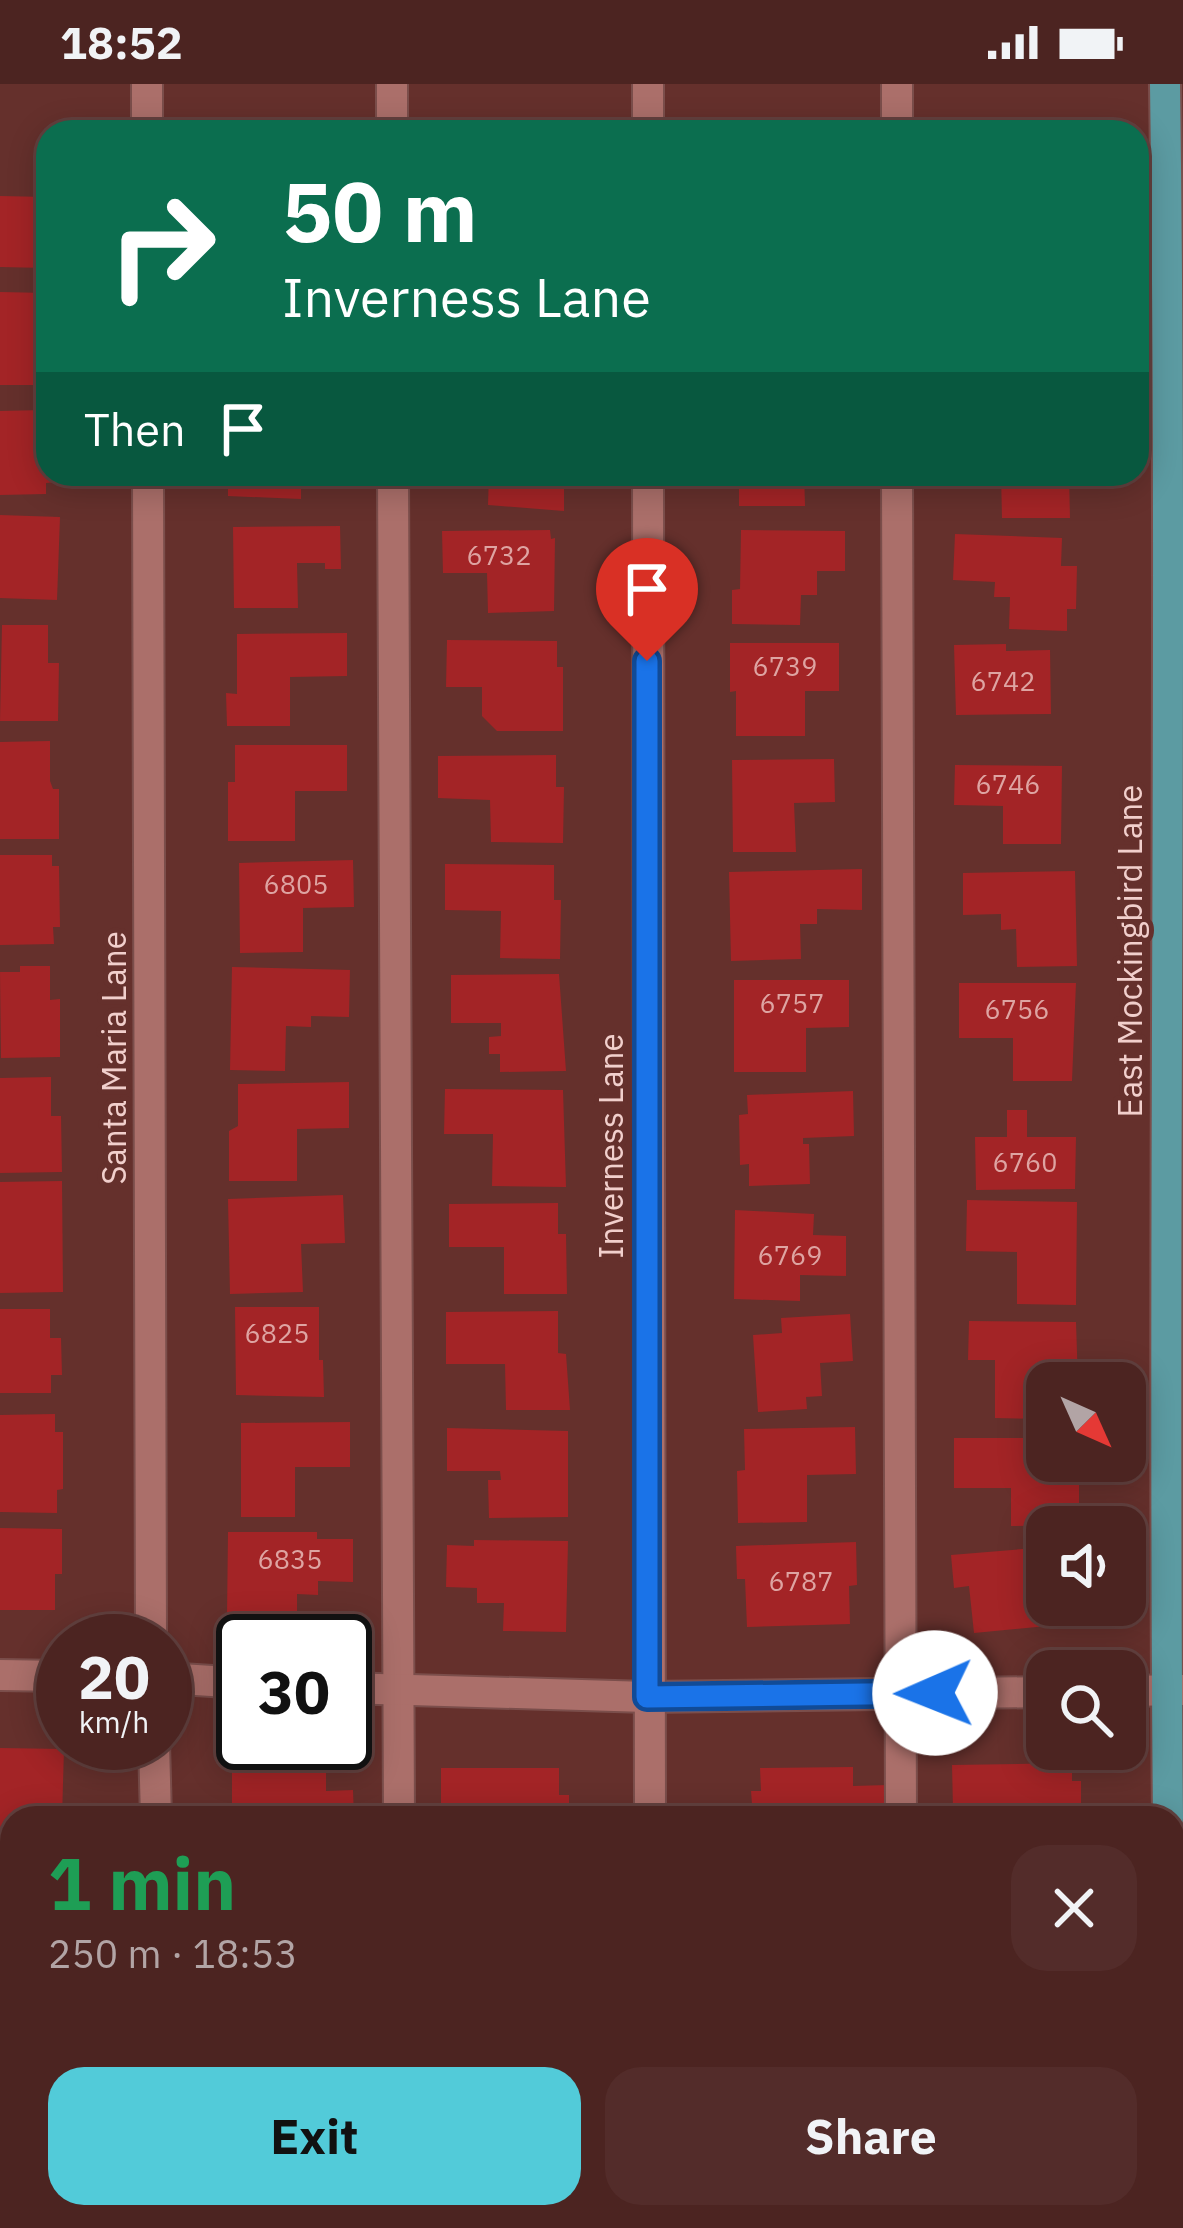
<!DOCTYPE html>
<meta charset="utf-8">
<style>
body{margin:0;font-family:"IBM Plex Sans",sans-serif;background:#532c2a;color:#f1f3f6;height:100vh;display:flex;flex-direction:column;font-size:45px;white-space:nowrap}
*{box-sizing:border-box;margin:0}
p{font-size:39px;color:#b2a4a5}
.icon{flex:none;width:66px;height:66px;fill:none;stroke:currentColor;stroke-width:2;stroke-linecap:round;stroke-linejoin:round}
.map{position:relative;flex:1;overflow:hidden}
.drawer{position:absolute;left:0px;top:1722px;width:1185px;height:423px;display:flex;flex-direction:column;background:#4c2421;border-radius:36px 36px 0 0;box-shadow:0 6px 30px #0003,0 0 0 3px #63413f}
.drawer>*{flex:none}
.guide{position:absolute;left:36px;top:36px;width:1113px;height:366px;border-radius:36px;box-shadow:0 6px 30px #0003,0 0 0 3px #63413f;background:#0b6e4f;color:#fff;overflow:hidden}
.needle{width:78px;rotate:135deg}
.controls{position:absolute;left:1026px;top:1278px;display:grid;gap:24px}
.controls a{display:grid;place-items:center;width:120px;height:120px;border-radius:24px;background:#4c2421;box-shadow:0 6px 30px #0003,0 0 0 3px #63413f;font-size:60px}
.speed{position:absolute;left:36px;top:1530px;display:flex;gap:24px;font-size:60px;font-weight:700;text-align:center}
.speed>*{display:grid;place-content:center;width:156px;height:156px;border-radius:50%;background:#4c2421;box-shadow:0 6px 30px #0003,0 0 0 3px #63413f;line-height:1}
.speed small{font-size:30px;font-weight:400}
.speed .limit{border:6px solid #111;border-radius:18px;background:#fff;color:#111}
.pin{position:absolute;display:grid;place-items:center;width:102px;height:102px;color:#fff;margin:-123px -51px;border-radius:50% 50% 50% 0;rotate:-45deg;box-shadow:0 0 12px #0007}
.pin .icon{rotate:45deg}
.me{position:absolute;width:132px;margin:-66px;rotate:269deg;stroke-linejoin:round;filter:drop-shadow(0 0 9px #0008)}
.turn{display:flex;align-items:center;gap:42px;height:252px;padding:0 48px;font-size:54px}
.turn .icon{width:156px;height:156px;stroke-width:2.5}
.turn b{display:block;font-size:84px;line-height:102px}
.then{display:flex;align-items:center;height:114px;padding:0 48px;background:#0003;gap:24px;font-size:45px}
.round{display:grid;place-items:center;flex:none;width:126px;height:126px;border-radius:36px;background:#532c2a}
.summary{display:flex;align-items:center;justify-content:space-between;height:204px;padding:0 48px}
h1{font-size:72px;font-weight:800;line-height:90px;color:#1e9e55}
.action{display:flex;gap:24px;margin-top:auto;padding:24px 48px}
.action a{flex:1;height:138px;border-radius:36px;background:#52cbd9;color:#111;font-size:48px;font-weight:800;line-height:138px;text-align:center}
.action a+a{background:#532c2a;color:#f1f3f6}
.status{display:flex;justify-content:space-between;align-items:center;height:84px;padding:0 60px;background:#4c2421;direction:ltr}
.status svg{height:33px;fill:currentColor}
.map>svg:first-child{display:block}
.building{fill:#a32426}
.lines{fill:none;stroke-linecap:round;stroke-linejoin:round}
.minor-casing{stroke:#7b4e4b;stroke-width:34}
.major-casing{stroke:#7b4e4b;stroke-width:34}
.minor{stroke:#ab6f6a;stroke-width:30}
.major{stroke:#5c9ba2;stroke-width:30}
.route-casing{stroke:#114b97;stroke-width:30}
.route{stroke:#1a73e8;stroke-width:21}
.labels{text-anchor:middle;stroke-width:10;stroke-linejoin:round;paint-order:stroke}
.number-label{font-size:27px;fill:#dea4a2}
.street-label{font-size:33px;fill:#f1cfcc;stroke:#65302c}
</style>
<div class="status"><b>18:52</b><svg viewBox="0 0 49 12"><path d="M0 12V9h3v3zM5 12V6h3v6zM10 12V3h3v9zM15 12V0h3v12zM26 1h20v11H26zM47 4h2v5h-2z"/></svg></div>
<div class="map">
<svg width="1183" height="2144" viewBox="0 0 1183 2144">
<rect width="100%" height="100%" fill="#65302c"/>
<g class="building">
<path d="M0 112 48 113 47 184 0 183Z"/>
<path d="M0 208 48 209 47 252H38V301H0Z"/>
<path d="M43 326 48 390H58V398L46 399V410L0 411V327Z"/>
<path d="M228 390H301V415L228 412Z"/>
<path d="M489 390H564V427L488 421Z"/>
<path d="M739 390H804L805 422H739Z"/>
<path d="M1001 390H1069L1070 434H1002Z"/>
<path d="M0 431 60 433 57 516 0 514Z"/>
<path d="M340 442 341 485H325V479H297L298 524H234L233 443Z"/>
<path d="M550 446 551 455 555 454 554 527 488 529 487 489H443L442 447Z"/>
<path d="M741 446 845 447V487H817V511H801L800 541 732 540V506L740 505Z"/>
<path d="M955 450 1062 454 1061 482H1077L1076 525H1067V547L1009 545 1010 513H994L995 498 953 496Z"/>
<path d="M2 541H48V579H59L58 637H0Z"/>
<path d="M347 549V592L290 593V642H227L226 609 237 610V550Z"/>
<path d="M447 556 557 557V583H563V647H497L482 632V603H446Z"/>
<path d="M730 559H839V607H805V652H736V607L730 608Z"/>
<path d="M1006 560V567L1050 566 1051 630 956 631 954 561Z"/>
<path d="M50 657V697L53 705H59V755H0V658Z"/>
<path d="M235 661H347V707H295V757H228V698H235Z"/>
<path d="M556 671V703H564L563 759 491 758 490 716 438 714V672Z"/>
<path d="M834 675 835 718 794 719 796 768H733L732 676Z"/>
<path d="M955 681 1062 682 1061 760H1003V722L954 721Z"/>
<path d="M0 771H52V782H59L60 843H53L54 860 0 861Z"/>
<path d="M353 776 354 823 303 824V868L240 869 239 779Z"/>
<path d="M445 780 554 781V816H561L560 875 500 874 501 827 445 826Z"/>
<path d="M862 785V826L817 825V840H800L801 875 731 877 729 788Z"/>
<path d="M1075 787 1077 882 1017 883 1016 845 1001 846V830L963 831V789Z"/>
<path d="M20 882H50V916L60 915V973L1 974 0 888H20Z"/>
<path d="M232 883 350 886 349 933 311 932V943L286 942 285 987 230 986Z"/>
<path d="M559 890 566 987 500 988V970H489V953L501 952V939H451V891Z"/>
<path d="M734 896H849V943L806 944V988H734Z"/>
<path d="M959 899H1076L1072 997H1013V954H959Z"/>
<path d="M51 993V1032H61L62 1088 0 1089V994Z"/>
<path d="M349 998V1044L297 1045V1097H229V1047L238 1042V1000Z"/>
<path d="M445 1005 563 1006 566 1103 492 1102 493 1050H444Z"/>
<path d="M853 1007 854 1052 803 1054V1060H809L810 1100 749 1102V1080L740 1081 739 1031 748 1030 747 1011Z"/>
<path d="M1007 1026H1027V1053H1076L1075 1105 976 1106 975 1053H1007Z"/>
<path d="M62 1097 63 1208 0 1209V1098Z"/>
<path d="M343 1111 345 1159 301 1160 303 1208 230 1210 228 1115Z"/>
<path d="M967 1116 1077 1118 1076 1221 1017 1220V1168L966 1167Z"/>
<path d="M558 1119V1150H566L567 1210H504V1163H449V1120Z"/>
<path d="M735 1126 814 1130 813 1151 846 1152V1192L800 1191V1217L734 1215Z"/>
<path d="M235 1223H319V1276H323L324 1313 236 1311Z"/>
<path d="M0 1225H50V1254H61L62 1291H51V1309H0Z"/>
<path d="M558 1227V1269L566 1270 570 1326H506L505 1280H446V1228Z"/>
<path d="M850 1230 853 1277 820 1279 822 1312 806 1313 807 1325 758 1328 753 1251 782 1249 781 1234Z"/>
<path d="M969 1237 1076 1238 1078 1299H1047V1335L995 1334V1276H968Z"/>
<path d="M55 1330V1348H63V1405L57 1406V1429L0 1428V1331Z"/>
<path d="M350 1338V1383H295V1433H241V1339Z"/>
<path d="M855 1343 856 1390 807 1391V1438L738 1439 737 1387 745 1386 744 1345Z"/>
<path d="M447 1344 568 1347V1433L489 1434 488 1396H501L500 1387H447Z"/>
<path d="M954 1354H1047V1377H1079V1424H1073V1441L1011 1442V1404H954Z"/>
<path d="M0 1444 62 1445V1490H55V1526H0Z"/>
<path d="M228 1448H317V1455H353V1498L318 1497V1511L297 1510V1532H227Z"/>
<path d="M474 1456 568 1457 566 1548 503 1547 504 1519H477V1504L446 1503 447 1461 474 1462Z"/>
<path d="M856 1458 857 1501 849 1502 850 1540 747 1543 745 1495H737L736 1462Z"/>
<path d="M1047 1463V1521H1055L1057 1541 974 1549 969 1502 954 1504 951 1471Z"/>
<path d="M0 1664 64 1665 62 1734H12V1746H0Z"/>
<path d="M305 1670V1687H326V1707L353 1706 354 1734H232V1671Z"/>
<path d="M1072 1679V1697H1081V1734H1005V1723L953 1724 952 1681Z"/>
<path d="M853 1683V1702L888 1701V1734H826V1720L806 1721 807 1734H738V1720H752L751 1707H761L760 1684Z"/>
<path d="M441 1684H559V1711H569V1734L441 1732Z"/>
<rect x="0" y="1765" width="12" height="99"/>
<path d="M0 1878H12V1969H6V1921H0Z"/>
<path d="M0 1990H12V2025L0 2026Z"/>
<rect x="0" y="2088" width="12" height="43"/>
<path d="M28 2133H83L84 2144H28Z"/>
<rect x="255" y="2133" width="60" height="11"/>
<path d="M494 2133H576V2144L493 2143Z"/>
<path d="M748 2133H828L829 2144H749Z"/>
<rect x="1013" y="2133" width="66" height="11"/>
</g>
<g class="lines">
<g class="minor-casing">
<g id="minor">
<path d="M147 0V48"/>
<path d="M392 0V48"/>
<path d="M897 0V48"/>
<path d="M648 48V0"/>
<path d="M148 390 151 1557"/>
<path d="M393 390 399 1734"/>
<path d="M648 390 650 1734"/>
<path d="M897 390 901 1734"/>
<path d="M0 1591 63 1592"/>
<path d="M165 1594 243 1599"/>
<path d="M345 1604 647 1613 1047 1608"/>
<path d="M1125 1607 1183 1606"/>
<path d="M154 1659 156 1734"/>
<path d="M1173 2079H1183"/>
<path d="M171 2133V2144"/>
<path d="M408 2133V2144"/>
<path d="M661 2133V2144"/>
<path d="M909 2133V2144"/>
</g>
</g>
<g class="major-casing">
<g id="major">
<path d="M1165 0C1173 578 1162 1156 1168 1734"/>
<path d="M1172 2133V2144"/>
</g>
</g>
<use href="#minor" class="minor"/>
<use href="#major" class="major"/>
</g>
<g class="lines">
<g class="route-casing">
<path id="route" d="M647 577V1613L935 1609"/>
</g>
<use href="#route" class="route"/>
</g>
<g class="labels">
<g class="number-label">
<text x="499" y="481">6732</text>
<text x="785" y="592">6739</text>
<text x="1003" y="607">6742</text>
<text x="1008" y="710">6746</text>
<text x="296" y="810">6805</text>
<text x="792" y="929">6757</text>
<text x="1017" y="935">6756</text>
<text x="1025" y="1088">6760</text>
<text x="790" y="1181">6769</text>
<text x="277" y="1259">6825</text>
<text x="290" y="1485">6835</text>
<text x="801" y="1507">6787</text>
</g>
<g class="street-label">
<text transform="translate(1130 867) rotate(-90)" y="12">East Mockingbird Lane</text>
<text transform="translate(114 974) rotate(-90)" y="12">Santa Maria Lane</text>
<text transform="translate(611 1062) rotate(-90)" y="12">Inverness Lane</text>
</g>
</g>
</svg>
<div class="controls">
<a><svg class="needle" viewBox="-14 -14 28 28"><path d="M0-13l5 13h-10z" fill="#e53935"/><path d="M0 13l5-13h-10z" fill="#b2a4a5"/></svg></a>
<a><svg class="icon" aria-label="sound" viewBox="0 0 24 24"><path d="M4 9h4l5-4v14l-5-4H4zM17 9q2 3 0 6"/></svg></a>
<a><svg class="icon" aria-label="search" viewBox="0 0 24 24"><circle cx="10" cy="10" r="6"/><path d="M15 15l6 6"/></svg></a>
</div>
<div class="speed"><div>20<small>km/h</small></div><div class="limit">30</div></div>
<div class="pin" style="left:647px;top:577px;background:#d93025"><svg class="icon" aria-label="arrive" viewBox="0 0 24 24"><path d="M6 21V4h12l-3 4 3 4H6"/></svg></div>
<svg class="me" style="left:935px;top:1609px" viewBox="-20 -20 40 40"><circle r="19" fill="#fff"/><path d="M0-13L10 11 0 6-10 11z" fill="#1a73e8"/></svg>
<div class="guide">
<div class="turn"><svg class="icon" aria-label="right" viewBox="0 0 24 24"><path d="M7 20v-9h11M14 6l5 5-5 5"/></svg><div><b>50 m</b>Inverness Lane</div></div>
<div class="then">Then<svg class="icon" aria-label="arrive" viewBox="0 0 24 24"><path d="M6 21V4h12l-3 4 3 4H6"/></svg></div>
</div>
<section class="drawer">
<div class="summary"><div><h1>1 min</h1><p>250 m · 18:53</p></div><a class="round"><svg class="icon" aria-label="close" viewBox="0 0 24 24"><path d="M6 6l12 12M18 6L6 18"/></svg></a></div>
<div class="action"><a>Exit</a><a>Share</a></div>
</section>
</div>
